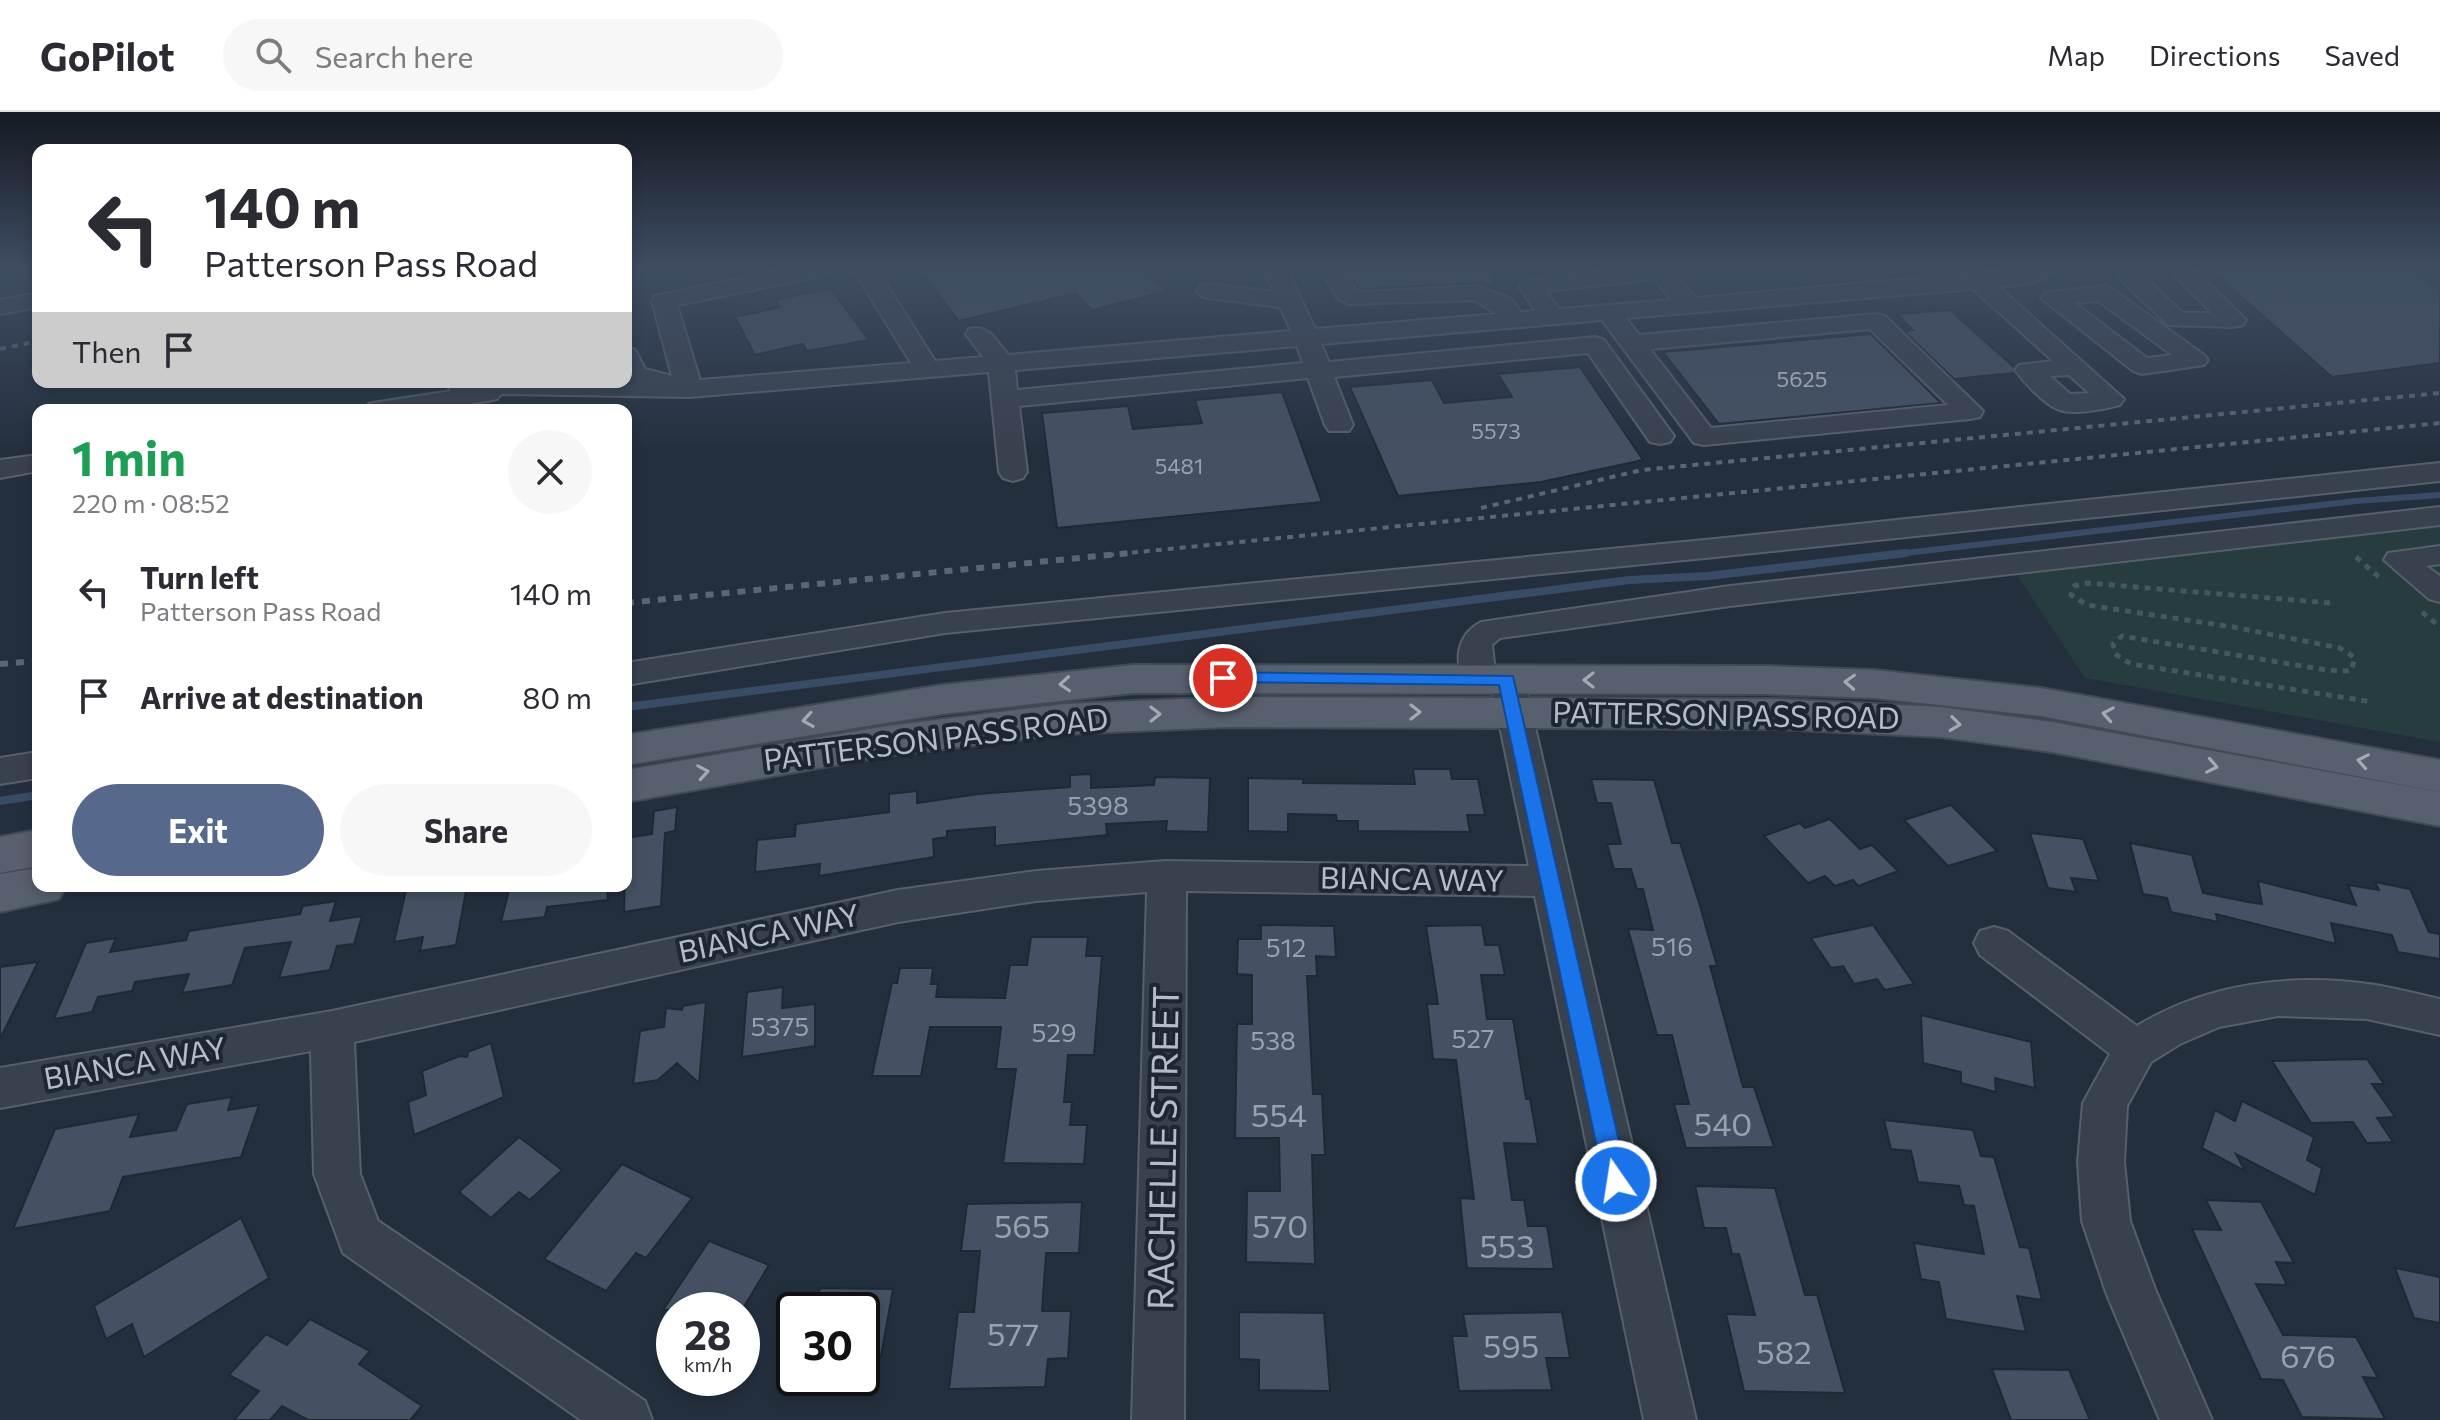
<!DOCTYPE html>
<meta charset="utf-8">
<style>
body{margin:0;font-family:Commissioner,sans-serif;background:#f7f7f7;color:#2b2b33;height:100vh;display:flex;flex-direction:column;font-size:30px;white-space:nowrap}
*{box-sizing:border-box;margin:0}
p{font-size:26px;color:#7c7c81}
.icon{flex:none;width:44px;height:44px;fill:none;stroke:currentColor;stroke-width:2;stroke-linecap:round;stroke-linejoin:round}
.map{position:relative;flex:1;overflow:hidden}
.side{position:absolute;left:32px;top:292px;width:600px;height:488px;display:flex;flex-direction:column;background:#fff;border-radius:16px;box-shadow:0 4px 12px #0003}
.side>*{flex:none}
.hud{position:absolute;left:32px;top:32px;width:600px;height:244px;border-radius:16px;box-shadow:0 4px 12px #0003;background:#fff;color:#2b2b33;overflow:hidden}
.speed{position:absolute;left:656px;top:1180px;display:flex;gap:16px;font-size:40px;font-weight:700;text-align:center}
.speed>*{display:grid;place-content:center;width:104px;height:104px;border-radius:50%;background:#fff;box-shadow:0 4px 12px #0003;line-height:1}
.speed small{font-size:20px;font-weight:400}
.speed .limit{border:4px solid #111;border-radius:12px;background:#fff;color:#111}
.pin{position:absolute;display:grid;place-items:center;width:68px;height:68px;color:#fff;margin:-34px;border:4px solid #fff;border-radius:50%;box-shadow:0 2px 8px #0007}
.me{position:absolute;width:88px;margin:-44px;rotate:347deg;stroke-linejoin:round;filter:drop-shadow(0 0 6px #0008)}
.turn{display:flex;align-items:center;gap:28px;height:168px;padding:0 40px;font-size:36px}
.turn .icon{width:104px;height:104px;stroke-width:2.5}
.turn b{display:block;font-size:56px;line-height:68px}
.then{display:flex;align-items:center;height:76px;padding:0 40px;background:#0003;gap:16px;font-size:30px}
.round{display:grid;place-items:center;flex:none;width:84px;height:84px;border-radius:42px;background:#f7f7f7}
.overview{display:flex;align-items:center;justify-content:space-between;height:136px;padding:0 40px}
h1{font-size:48px;font-weight:700;line-height:60px;color:#1e9e55}
.primary-button{display:flex;gap:16px;margin-top:auto;padding:16px 40px}
.primary-button a{flex:1;height:92px;border-radius:48px;background:#56698c;color:#fff;font-size:32px;font-weight:700;line-height:92px;text-align:center}
.primary-button a+a{background:#f7f7f7;color:#2b2b33}
ul{padding:0;list-style:none}
li{display:flex;align-items:center;gap:24px;height:104px;padding:0 40px}
li div{flex:1}
li b{display:block;font-size:30px}
li em{font-style:normal}
header{display:flex;align-items:center;gap:48px;box-sizing:border-box;height:112px;padding:0 40px;background:#fff;border-bottom:2px solid #e1e1e2}
header strong{font-size:38px}
nav{display:flex;gap:44px;margin-inline-start:auto;font-size:28px}
.search{width:560px;height:72px;background:#f7f7f7;display:flex;align-items:center;gap:20px;box-sizing:border-box;padding:0 28px;border-radius:44px;color:#7c7c81;font-size:30px}
.map>svg:first-child{display:block}
.green{fill:#263c3f}
.lines{fill:none;stroke-linecap:round;stroke-linejoin:round}
.stream-far1{stroke:#394c67;stroke-width:6}
.stream{stroke:#394c67;stroke-width:8}
.building{fill:#455162;stroke:#1f2835;stroke-width:2}
.minor-casing{stroke:#565f6c;stroke-width:4}
.major-casing{stroke:#414a57;stroke-width:4}
.path{stroke:#44595c;stroke-width:5;stroke-dasharray:6 6;stroke-linecap:butt}
.minor{fill:#38414e;fill-rule:evenodd}
.major{fill:#56606e;fill-rule:evenodd}
.rail-far1{stroke:#5a6575;stroke-width:4;stroke-dasharray:6 6;stroke-linecap:butt}
.rail{stroke:#5a6575;stroke-width:6;stroke-dasharray:8 8;stroke-linecap:butt}
.oneway{stroke:#a1aab7}
.route{fill:#1a73e8;stroke:#114b97;stroke-width:2}
.labels{text-anchor:middle;stroke-width:8;stroke-linejoin:round;paint-order:stroke}
.far-number-label{font-size:22px;fill:#98a1af}
.number-label{font-size:26px;fill:#98a1af}
.street-label{font-size:30px;fill:#b4bcc9;stroke:#1d2633}
.near-number-label{font-size:32px;fill:#98a1af}
.near-street-label{font-size:36px;fill:#b4bcc9;stroke:#1d2633}
</style>
<header>
<strong>GoPilot</strong>
<div class="search"><svg class="icon" aria-label="search" viewBox="0 0 24 24"><circle cx="10" cy="10" r="6"/><path d="M15 15l6 6"/></svg>Search here</div>
<nav><a>Map</a><a>Directions</a><a>Saved</a></nav>
</header>
<div class="map">
<svg width="2440" height="1308" viewBox="0 0 2440 1308">
<rect width="100%" height="100%" fill="#242f3e"/>
<path class="green" d="M2440 413V630L2085 566 2013 457Z"/>
<g class="lines">
<path class="stream-far1" d="M1888 443 2356 389 2440 383"/>
<g class="stream">
<path d="M626 595 1630 468 1708 464 1906 441"/>
<path d="M0 689 38 683"/>
</g>
</g>
<g class="building">
<path d="M919 157H1144L1167 179 1092 198 1076 181 959 209Z"/>
<path d="M1348 157H1492L1493 173 1478 171 1362 177 1357 175Z"/>
<path d="M2210 157H2413L2440 178V251L2332 265Z"/>
<path d="M830 176 869 228 807 239 803 232 755 243 735 205 780 195 776 188Z"/>
<path d="M1950 198 2014 255V261L1954 267 1904 219 1913 218 1897 202Z"/>
<path d="M1871 222 1941 291 1719 312 1663 240Z"/>
<path d="M1580 255 1643 348 1541 370 1398 384 1350 275 1432 268 1444 291 1512 285 1498 262Z"/>
<path d="M1282 280 1322 390 1057 416 1042 301 1128 294 1133 317 1202 311 1195 288Z"/>
<path d="M1413 657H1450L1452 667H1478L1485 703H1467L1470 720 1358 719V709H1337L1336 703 1288 702V720L1248 719V666L1303 667V671L1415 672Z"/>
<path d="M1091 662V676L1154 673 1155 665 1210 666 1208 720 1166 719 1167 709 1106 712 1107 723 995 734V715L947 719V725L933 727 934 745 819 764 820 752 755 760 757 728 795 724 796 712 889 700V682L917 679V691L978 682 1070 675V663Z"/>
<path d="M1591 667 1654 668 1672 731H1680L1700 794 1717 854H1710L1743 975H1754L1774 1035 1686 1036 1674 992H1689L1672 923H1657L1628 817 1653 818 1643 777H1637L1631 757H1614L1607 732H1621L1611 691H1597Z"/>
<path d="M1951 693 1997 739 1948 754 1904 708Z"/>
<path d="M677 695 675 719 665 721 661 794 624 800 626 726 652 722 654 699Z"/>
<path d="M1830 707 1860 737 1872 733 1898 759 1858 774 1853 768 1835 774 1825 764 1808 771 1764 724 1800 711 1805 716Z"/>
<path d="M2030 721 2083 727 2099 769 2071 766 2076 780 2048 776Z"/>
<path d="M2130 731 2192 743 2203 781 2248 790 2262 792 2258 769 2356 793 2348 773 2379 778 2375 770 2410 777 2429 820 2440 822V847L2398 840 2392 823 2331 811 2336 832 2216 802 2218 810 2171 800 2167 786 2143 782Z"/>
<path d="M407 774H467L456 833 420 839 423 825 394 830Z"/>
<path d="M510 774H607L608 788 547 795 545 805 501 810Z"/>
<path d="M336 789 330 809 362 804 354 832 337 834 330 858 279 866 291 830 245 836 232 873 182 881 189 862 135 870 132 879 98 885 92 900 54 907 86 831 116 826 110 840 186 828 189 819 300 802 303 794Z"/>
<path d="M1261 813 1334 814 1336 845 1316 844 1317 864H1307L1313 982H1322L1325 1043H1312L1315 1152 1246 1150 1247 1079H1280L1279 1026H1235L1237 912H1252V863L1237 862 1238 827H1261Z"/>
<path d="M1482 813 1485 833H1499L1505 863H1481L1487 907H1513L1526 987H1530L1538 1032 1504 1031 1512 1088H1524L1528 1114H1547L1554 1157 1467 1156 1460 1086 1474 1087 1456 948 1433 947 1427 892H1438L1426 814Z"/>
<path d="M1873 813 1914 872 1885 878 1877 867 1854 872 1843 854 1831 856 1811 826Z"/>
<path d="M1031 825H1088L1086 844H1102L1094 943H1068L1064 990H1072L1070 1013H1087L1084 1052 1003 1051 1016 957H996L1001 915H930L921 964H872L892 871H897L900 856H933L931 872H938L936 885 1005 886 1010 853H1027Z"/>
<path d="M38 850 0 927V855Z"/>
<path d="M783 875 782 896 815 892V934L742 945 747 880Z"/>
<path d="M706 890 699 971 677 951 658 968 633 972 640 919 664 915 666 896 682 898 683 894Z"/>
<path d="M1921 903 2031 930 2035 976 1995 966 1996 980 1961 971V960L1923 951Z"/>
<path d="M491 931 504 985 414 1023 408 990 426 983 422 959 460 944 467 945 468 940Z"/>
<path d="M2367 947 2384 972H2372L2395 1005 2377 1006 2393 1030 2367 1031 2353 1010 2311 1011 2272 949Z"/>
<path d="M232 985 228 998 259 993 241 1045 123 1065 110 1099 13 1117 55 1017 139 1002 130 1025 176 1018 187 992Z"/>
<path d="M2242 989 2314 1025 2307 1048 2322 1056 2315 1083 2236 1042 2245 1059 2202 1036 2215 998 2235 1009Z"/>
<path d="M1884 1008 1973 1018 1981 1044 1994 1045 2020 1135 2029 1136 2042 1188 2017 1184 2026 1220 1946 1207 1939 1170 1921 1167 1914 1131 1984 1142 1974 1094 1964 1093 1959 1074 1918 1070 1911 1039 1891 1037Z"/>
<path d="M519 1025 562 1058 530 1088 519 1080 491 1106 459 1080Z"/>
<path d="M622 1052 692 1086 646 1146 636 1141 606 1179 544 1147Z"/>
<path d="M1695 1074 1775 1076 1805 1183H1817L1845 1281 1744 1279 1726 1202 1755 1203 1739 1142H1732L1726 1116H1704Z"/>
<path d="M2206 1088 2261 1090 2294 1151 2276 1150 2287 1173 2256 1172 2283 1223 2356 1225 2378 1266 2363 1265 2385 1307 2302 1305 2283 1268 2261 1267 2192 1117 2221 1118Z"/>
<path d="M1082 1090 1079 1141H1046L1042 1199H1071L1068 1246 1048 1247 1045 1275 949 1277 958 1200H974L980 1139H961L967 1092Z"/>
<path d="M241 1106 269 1166 144 1245 132 1212 106 1227 94 1194Z"/>
<path d="M709 1129 769 1153 742 1198H663Z"/>
<path d="M2395 1156 2440 1165V1211L2414 1206Z"/>
<path d="M820 1176 893 1177 881 1244H862V1198H815Z"/>
<path d="M1239 1200 1324 1201 1330 1279 1259 1278V1248L1239 1247Z"/>
<path d="M1562 1200 1570 1246H1546L1552 1278 1459 1279 1452 1224H1467L1463 1202Z"/>
<path d="M310 1207 370 1239 359 1252 422 1294 410 1308H308L282 1294 270 1308H234L259 1279 229 1263 266 1222 287 1233Z"/>
<path d="M1992 1257 2069 1258 2090 1308H2011Z"/>
</g>
<g class="lines">
<g class="minor-casing">
<g id="minor">
<path d="M786 157H832L828 162 820 164 677 193 700 268 911 251 853 157H877L935 249 983 245 966 222 969 217C989 212 996 229 1008 243L1291 219 1280 195 1209 186 1201 184 1197 179 1201 174 1209 172 1274 180 1263 157H1287L1315 217 1497 202 1474 188 1349 192 1338 187 1321 157H1345L1355 177 1361 180 1478 174 1511 187 1521 200 1535 199 1519 174 1523 169 1617 157H1671L1696 186 2022 157H2056C2044 172 2016 173 1999 175L2124 287 2120 293C2105 297 2072 304 2057 297 2043 291 2024 270 2015 258L2019 253 2053 249 1973 177 1626 206 1639 223 1876 202 1885 204 1983 299 1980 305 1970 307 1704 333 1694 331 1602 208 1321 232 1329 250 1595 225 1604 228 1674 324 1670 330 1660 332 1650 330 1588 241 1334 265 1353 313 1349 319H1329L1325 313 1308 266 1019 294 1027 360 1023 366 1013 369 1003 366 999 360 989 260 689 285 501 282 497 287 488 289 430 298H366L369 292 379 290 451 279 445 270H626V235L635 238 645 257 672 264 652 189 655 184ZM1654 167 1672 188 1559 197 1546 179ZM1870 217 1948 293 1711 316 1650 237ZM1297 234 1303 251 1017 278 1015 258ZM2069 263 2089 281 2070 282 2050 264Z"/>
<path d="M2120 157H2136L2183 201H2212L2168 157H2194L2246 208 2243 213 2234 215 2168 213 2120 167 2116 162Z"/>
<path d="M2103 174 2111 176 2204 243 2208 248 2204 253 2142 262 2133 259 2041 186 2045 181ZM2098 189 2172 243 2147 246 2075 191Z"/>
<path d="M38 181V195L0 202V188Z"/>
<path d="M38 343V359L0 366V348Z"/>
<path d="M2440 351V369L1715 445 945 521 626 573V551L945 501 1715 427Z"/>
<path d="M2440 395V413L1730 494 1500 526 1492 533 1495 560 1507 557 1519 560 1524 568 1696 1308H1644L1535 784 1186 779 1184 1308H1132L1147 780 1036 789 898 810 354 930 360 1062 378 1109 645 1289 652 1308H581L343 1141 314 1062 311 939 0 996V956L332 899 898 778 1036 759 1165 749 1529 754 1492 576 1480 579 1468 576C1453 552 1455 524 1481 510L1730 474Z"/>
<path d="M2440 434V452L2426 454 2440 464V490L2429 487 2384 448 2388 441Z"/>
<path d="M38 640V666L0 672V646Z"/>
<path d="M1994 815 2008 819 2137 914C2205 872 2290 861 2368 872 2392 875 2416 882 2440 887V923L2367 907 2278 904 2219 915 2180 932 2151 950 2127 994 2124 1050 2130 1109 2155 1177 2212 1308H2160L2107 1183 2082 1109 2078 1050 2083 991 2110 942 1980 843 1974 831 1980 819Z"/>
</g>
</g>
<g class="major-casing">
<g id="major">
<path d="M1133 553 1765 554 1874 558 2041 576 2440 648V680L2041 604 1874 586 1765 582 1133 581 942 602 626 653V623L942 573Z"/>
<path d="M1229 585 1777 587 1941 595 2052 610 2440 680V714L2052 640 1941 625 1777 617 1229 615 1065 622 887 644 626 690V658L887 614 1065 592Z"/>
<path d="M38 718V754L0 761V725Z"/>
<path d="M38 756V774H66L59 787 0 800V762Z"/>
</g>
</g>
<g class="path">
<path d="M2356 445 2380 466"/>
<path d="M2330 491 2087 471 2074 474 2071 483 2087 493 2233 515 2340 536 2355 546 2351 559 2326 558 2122 524 2113 532 2115 542 2131 552 2373 590"/>
<path d="M2422 500 2440 515"/>
</g>
<use href="#minor" class="minor"/>
<use href="#major" class="major"/>
<g class="rail-far1">
<path d="M0 237 38 229"/>
<path d="M1481 396 1642 358 2440 281"/>
<path d="M1108 443 2440 311"/>
</g>
<g class="rail">
<path d="M626 491 1129 441"/>
<path d="M0 552 38 549"/>
</g>
</g>
<defs><path id="oneway-chevron" d="M-2-3.5L2.5 0L-2 3.5" fill="none" stroke-width="1.6" stroke-linecap="round" stroke-linejoin="round" transform="scale(2)"/></defs>
<g class="oneway">
<use href="#oneway-chevron" transform="translate(1589 568) rotate(-180)"/>
<use href="#oneway-chevron" transform="translate(1850 570) rotate(-177)"/>
<use href="#oneway-chevron" transform="translate(1065 572) rotate(176)"/>
<use href="#oneway-chevron" transform="translate(1415 600)"/>
<use href="#oneway-chevron" transform="translate(1155 602) rotate(-1)"/>
<use href="#oneway-chevron" transform="translate(2108 602) rotate(-170)"/>
<use href="#oneway-chevron" transform="translate(808 608) rotate(171)"/>
<use href="#oneway-chevron" transform="translate(1955 612) rotate(7)"/>
<use href="#oneway-chevron" transform="translate(2363 649) rotate(-169)"/>
<use href="#oneway-chevron" transform="translate(2212 654) rotate(11)"/>
<use href="#oneway-chevron" transform="translate(703 660) rotate(-10)"/>
</g>
<linearGradient id="sky" x2="0" y2="1"><stop stop-color="#141a22"/><stop offset="0.46" stop-color="#3f4d63"/><stop offset="1" stop-color="#3f4d63" stop-opacity="0"/></linearGradient>
<rect width="2440" height="340" fill="url(#sky)"/>
<path class="route" d="M1223 560 1513 564 1628 1069 1625 1076 1616 1080 1608 1076 1604 1069 1499 573 1217 570 1214 566 1217 562Z"/>
<g class="labels">
<g class="far-number-label">
<text x="1802" y="275">5625</text>
<text x="1496" y="327">5573</text>
<text x="1179" y="362">5481</text>
</g>
<g class="number-label">
<text x="1098" y="703">5398</text>
<text x="1672" y="844">516</text>
<text x="1286" y="845">512</text>
<text x="780" y="924">5375</text>
<text x="1054" y="930">529</text>
<text x="1473" y="936">527</text>
<text x="1273" y="938">538</text>
</g>
<g class="street-label">
<text transform="translate(1726 604) rotate(1)" y="10">PATTERSON PASS ROAD</text>
<text transform="translate(936 628) rotate(-7)" y="10">PATTERSON PASS ROAD</text>
<text transform="translate(1412 768) rotate(1)" y="10">BIANCA WAY</text>
<text transform="translate(769 822) rotate(-12)" y="10">BIANCA WAY</text>
<text transform="translate(135 952) rotate(-10)" y="10">BIANCA WAY</text>
</g>
<g class="near-number-label">
<text x="1279" y="1015">554</text>
<text x="1723" y="1024">540</text>
<text x="1022" y="1126">565</text>
<text x="1280" y="1126">570</text>
<text x="1507" y="1146">553</text>
<text x="1013" y="1234">577</text>
<text x="1511" y="1246">595</text>
<text x="1784" y="1252">582</text>
<text x="2308" y="1256">676</text>
</g>
<g class="near-street-label">
<text transform="translate(1163 1036) rotate(-89)" y="13">RACHELLE STREET</text>
</g>
</g>
</svg>
<div class="speed"><div>28<small>km/h</small></div><div class="limit">30</div></div>
<div class="pin" style="left:1223px;top:566px;background:#d93025"><svg class="icon" aria-label="arrive" viewBox="0 0 24 24"><path d="M6 21V4h12l-3 4 3 4H6"/></svg></div>
<svg class="me" style="left:1616px;top:1069px" viewBox="-20 -20 40 40"><circle r="17" fill="#1a73e8" stroke="#fff" stroke-width="3"/><path d="M0-11L8 9 0 5-8 9z" fill="#fff"/></svg>
<div class="hud">
<div class="turn"><svg class="icon" aria-label="left" viewBox="0 0 24 24"><path d="M17 20v-9H6M10 6l-5 5 5 5"/></svg><div><b>140 m</b>Patterson Pass Road</div></div>
<div class="then">Then<svg class="icon" aria-label="arrive" viewBox="0 0 24 24"><path d="M6 21V4h12l-3 4 3 4H6"/></svg></div>
</div>
<section class="side">
<div class="overview"><div><h1>1 min</h1><p>220 m · 08:52</p></div><a class="round"><svg class="icon" aria-label="close" viewBox="0 0 24 24"><path d="M6 6l12 12M18 6L6 18"/></svg></a></div>
<ul>
<li><svg class="icon" aria-label="left" viewBox="0 0 24 24"><path d="M17 20v-9H6M10 6l-5 5 5 5"/></svg><div><b>Turn left</b><p>Patterson Pass Road</p></div><em>140 m</em></li>
<li><svg class="icon" aria-label="arrive" viewBox="0 0 24 24"><path d="M6 21V4h12l-3 4 3 4H6"/></svg><div><b>Arrive at destination</b></div><em>80 m</em></li>
</ul>
<div class="primary-button"><a>Exit</a><a>Share</a></div>
</section>
</div>
